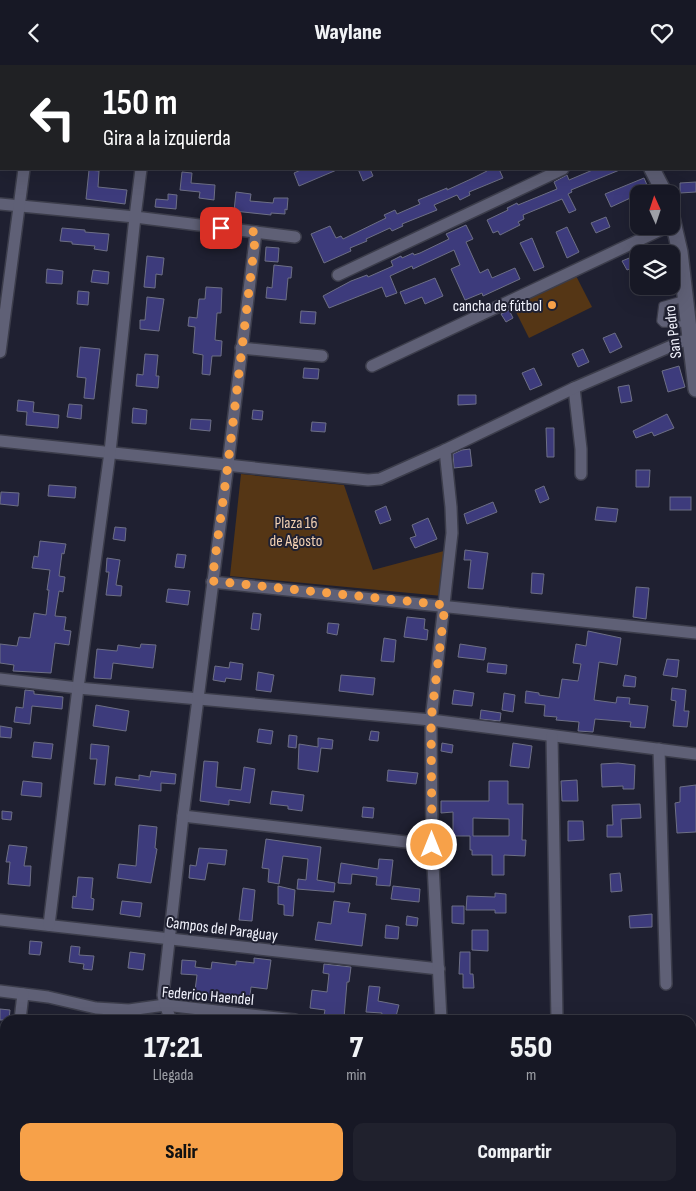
<!DOCTYPE html>
<html lang="es">
<meta charset="utf-8">
<style>
body{margin:0;font-family:"Sofia Sans Condensed",sans-serif;background:#20212d;color:#f1f3f6;height:100vh;display:flex;flex-direction:column;font-size:19px;white-space:nowrap}
*{box-sizing:border-box;margin:0}
p{font-size:16px;color:#9ea0a7}
.icon{flex:none;width:28px;height:28px;fill:none;stroke:currentColor;stroke-width:2;stroke-linecap:round;stroke-linejoin:round}
.map{position:relative;flex:1;overflow:hidden}
.drawer{position:absolute;left:0px;top:950px;width:696px;height:176px;display:flex;flex-direction:column;background:#171825;border-radius:15px 15px 0 0;box-shadow:0 5px 20px #0002,0 0 0 1px #363742}
.drawer>*{flex:none}
.hud{position:absolute;left:0px;top:0px;width:696px;height:105px;box-shadow:0 5px 20px #0002,0 0 0 1px #363742;background:#202124;color:#fff;overflow:hidden}
.needle{width:32px;rotate:357deg}
.controls{position:absolute;left:630px;top:120px;display:grid;gap:10px}
.controls a{display:grid;place-items:center;width:50px;height:50px;border-radius:10px;background:#171825;box-shadow:0 5px 20px #0002,0 0 0 1px #363742;font-size:25px}
.pin{position:absolute;display:grid;place-items:center;width:42px;height:42px;color:#fff;margin:-21px;border-radius:10px;box-shadow:0 2px 8px #0006}
.me{position:absolute;width:55px;margin:-28px;rotate:0deg;stroke-linejoin:round;filter:drop-shadow(0 0 4px #0008)}
.turn{display:flex;align-items:center;gap:18px;height:105px;padding:0 20px;font-size:22px}
.turn .icon{width:65px;height:65px;stroke-width:2.5}
.turn b{display:block;font-size:35px;line-height:42px}
.eta{display:flex;justify-content:space-evenly;align-items:center;height:85px;text-align:center}
.eta b{font-size:30px;font-weight:800;line-height:35px}
.primary-button{display:flex;gap:10px;margin-top:auto;padding:10px 20px}
.primary-button a{flex:1;height:58px;border-radius:10px;background:#f7a149;color:#111;font-size:20px;font-weight:800;line-height:58px;text-align:center}
.primary-button a+a{background:#20212d;color:#f1f3f6}
header{display:flex;justify-content:space-between;align-items:center;height:65px;padding:0 20px;background:#171825;font-size:22px;font-weight:800}
.map>svg:first-child{display:block}
.green{fill:#553615}
.building{fill:#3d3b7c;stroke:#6d6f85;fill-rule:evenodd}
.lines{fill:none;stroke-linecap:round;stroke-linejoin:round}
.lane-casing{stroke:#3c3d4b;stroke-width:8}
.street-casing{stroke:#3c3d4b;stroke-width:14}
.secondary-casing{stroke:#3c3d4b;stroke-width:18}
.lane{stroke:#5f6076;stroke-width:5.5}
.street{stroke:#5f6076;stroke-width:11}
.secondary{stroke:#5f6076;stroke-width:15}
.route{stroke:#f7a149;stroke-width:9;stroke-dasharray:0 16.2}
.poi-dot{fill:#f7a149;stroke:#1f2031;stroke-width:2}
.labels{text-anchor:middle;stroke-width:4;stroke-linejoin:round;paint-order:stroke}
.poi-label{font-size:16px;fill:#f3f4fe;stroke:#1f2031;text-anchor:end}
.street-label{font-size:16px;fill:#f3f4fe;stroke:#1f2031}
.park-label{font-size:16px;fill:#f3d1b3;stroke:#1f2031}
</style>
<header><svg class="icon" aria-label="back" viewBox="0 0 24 24"><path d="M15 5l-7 7 7 7"/></svg>Waylane<svg class="icon" aria-label="heart" viewBox="0 0 24 24"><path d="M12 20l-8-8c-3-5 5-10 8-4 3-6 11-1 8 4z"/></svg></header>
<div class="map">
<svg width="696" height="1126" viewBox="0 0 696 1126">
<rect width="100%" height="100%" fill="#1f2031"/>
<g class="green">
<path d="M574 207 592 242 529 273 512 239Z"/>
<path d="M241 409 344 420 373 505 444 486 442 531 230 511Z"/>
</g>
<g class="building">
<path d="M303 104H339L299 121 294 108Z"/>
<path d="M358 104H370L373 111 363 116Z"/>
<path d="M486 104H499L503 113 469 127 470 130 460 135 457 130 434 140 437 145 402 159 403 161 392 166 390 163 366 174 367 176 350 183 351 186 324 198 311 169 330 161 336 173 341 171 343 174 386 153 384 150 395 145 397 149 420 139 418 135 447 123V125L471 114 487 106Z"/>
<path d="M595 104H622L571 125 572 127 568 129 576 145 569 148 562 134 523 150 524 154 518 157 520 160 500 170 498 166 493 168 487 155 508 145 507 143 517 138 518 140 557 124 554 117 567 110 569 115Z"/>
<path d="M89 105 99 106 98 122 127 125 125 139 86 134Z"/>
<path d="M182 107 192 108 191 118 215 120 214 135 199 133 200 127 180 125Z"/>
<path d="M644 113 650 127 646 129H639L611 142 605 129Z"/>
<path d="M696 117V127L680 128V118Z"/>
<path d="M236 127 251 129 250 136 273 138 274 133H288L287 145 285 144V149L271 148V150L234 146Z"/>
<path d="M168 129 177 130 176 144 155 142 156 134 168 135Z"/>
<path d="M606 152 610 162 596 168 591 158Z"/>
<path d="M466 160 473 174 466 177 480 208 488 204 492 213 515 203 520 214 483 231 482 228 465 235 451 204 460 200 454 185 413 204 412 201 390 211 397 228 386 232 382 222 329 243 323 231 351 216 367 210 368 212 393 201 391 196 401 191 402 193 413 188 414 190 420 188 449 174 446 169Z"/>
<path d="M567 162 579 187 567 193 556 167Z"/>
<path d="M62 163 85 165V167L109 169 107 186 94 184 95 181 72 179V177L60 176Z"/>
<path d="M532 173 544 202 534 206 520 178Z"/>
<path d="M266 182 279 183 278 197 265 196Z"/>
<path d="M639 189V200L627 205 622 196Z"/>
<path d="M147 191 164 193 162 210 156 209 155 223 144 222Z"/>
<path d="M274 200 292 202 291 213H288L286 235 266 233 267 222 272 223Z"/>
<path d="M47 204 63 206 62 219 46 218Z"/>
<path d="M93 205 109 207 108 219 91 217Z"/>
<path d="M435 213 443 231 425 239 422 232 405 239 400 227Z"/>
<path d="M206 222 222 223 221 248H217L215 275 222 276 221 291H212L210 310 202 309 203 290 193 288 195 262 188 261 189 252 197 253 199 234H205Z"/>
<path d="M78 226 89 227 88 240 77 239Z"/>
<path d="M147 232 164 234 159 266 140 264V255H145Z"/>
<path d="M509 245 513 253 506 257 501 249Z"/>
<path d="M301 246 316 247 315 259 300 258Z"/>
<path d="M615 268 622 282 610 288 603 273Z"/>
<path d="M80 282 100 284 94 334 84 333 86 313 77 312Z"/>
<path d="M583 284 589 297 578 302 572 289Z"/>
<path d="M145 289 158 290 156 311H159L158 323 136 321 137 309 143 310Z"/>
<path d="M679 301 685 322 668 327 662 306Z"/>
<path d="M304 303 319 304 318 314 303 313Z"/>
<path d="M534 303 542 320 530 325 522 308Z"/>
<path d="M629 320 632 336 621 338 618 322Z"/>
<path d="M458 330H476V339L458 340Z"/>
<path d="M18 335 34 337 33 347 59 350 58 363 26 360 27 347 17 346Z"/>
<path d="M69 339 82 340 81 354 67 352Z"/>
<path d="M133 343 147 345 146 359 132 358Z"/>
<path d="M253 345 263 346 262 355 252 354Z"/>
<path d="M667 349 674 363 654 371 652 367 636 373 633 366Z"/>
<path d="M191 354 211 355 210 366 190 364Z"/>
<path d="M312 357 326 358 325 367 311 366Z"/>
<path d="M546 363H554V392H547Z"/>
<path d="M470 384 472 401 454 403 453 389 462 385Z"/>
<path d="M636 405H650L649 422H636Z"/>
<path d="M49 420 76 422 75 433 48 431Z"/>
<path d="M544 421 549 434 540 438 535 425Z"/>
<path d="M1 427 19 428 18 441 0 439Z"/>
<rect x="670" y="432" width="21" height="13"/>
<path d="M493 437 497 447 467 459 464 449Z"/>
<path d="M386 441 391 455 380 459 375 446Z"/>
<path d="M597 442 618 444 616 457 595 455Z"/>
<path d="M428 453 437 474 415 483 410 473 416 471 412 460Z"/>
<path d="M115 462 126 463 125 476 113 474Z"/>
<path d="M40 476 66 479 64 489 62 488 59 511 65 512 63 527 59 526 55 551 66 552 64 565 71 566 69 580 55 578 51 608 13 606 14 600 0 598V579L17 581 19 572 30 573 34 548 46 550 49 525H47L50 505 32 503 34 491 38 492Z"/>
<path d="M465 485 488 488 483 524 468 523 471 495H464Z"/>
<path d="M177 489 186 490 184 503 175 502Z"/>
<path d="M107 493 120 495 116 520 122 521 121 531 106 530 109 507H106Z"/>
<path d="M532 508 544 509 542 529 531 528Z"/>
<path d="M636 522 649 523 646 554 633 552Z"/>
<path d="M168 524 190 526 188 540 166 537Z"/>
<path d="M253 548 261 549 259 565 251 564Z"/>
<path d="M407 552 425 554 424 564 428 565 427 575 404 572Z"/>
<path d="M328 558 339 559 337 570 327 568Z"/>
<path d="M588 566 621 573 617 600 599 597 594 635 616 638 617 632 630 633 629 639 648 641 645 663 630 662 631 657 595 654 593 667 578 666 579 657 556 655 557 652 544 651 545 640 525 638 526 626 539 628V630L559 633 562 614 578 616 581 599 573 598 576 579 586 581Z"/>
<path d="M384 573 396 575 394 597 381 596Z"/>
<path d="M141 579 156 580 153 603 113 598 111 614 94 613 97 584 117 586 118 580 140 583Z"/>
<path d="M460 579 486 583 484 595 458 592Z"/>
<path d="M667 594 679 595 677 612 663 610Z"/>
<path d="M230 597 243 599 241 615 226 613 225 617 213 615 215 601 229 603Z"/>
<path d="M488 598 507 600 506 609 487 607Z"/>
<path d="M258 607 274 610 271 627 256 625Z"/>
<path d="M341 610 375 613 373 630 339 626Z"/>
<path d="M625 610 636 612 635 622 623 621Z"/>
<path d="M672 623 686 625 684 646H689L687 662 673 661 676 636 671 635Z"/>
<path d="M25 625 34 626V629L63 632 62 644 32 641 30 659 14 657 16 642 23 643Z"/>
<path d="M454 625 474 628 472 641 452 639Z"/>
<path d="M504 628 515 630 513 647 502 645Z"/>
<path d="M96 640 129 646 126 666 93 661Z"/>
<path d="M481 645 501 648 500 656 480 654Z"/>
<path d="M0 661 12 663 11 673 0 672Z"/>
<path d="M259 664 273 666 271 679 257 677Z"/>
<path d="M371 666 379 667 378 676 369 675Z"/>
<path d="M289 670 297 671 296 683 288 682Z"/>
<path d="M318 673 333 675 332 684 321 683 318 707 298 704 299 679 318 682Z"/>
<path d="M34 677 53 679 51 694 32 692Z"/>
<path d="M442 678 453 680 452 688 441 686Z"/>
<path d="M513 678 532 681 529 703 510 701Z"/>
<path d="M91 679 109 681 105 720 94 719 97 694H90Z"/>
<path d="M204 696 218 697 216 722 241 725 244 702 255 704 250 738 229 735V740L200 736Z"/>
<path d="M618 698 635 700 634 724H623V721L602 722 601 699Z"/>
<path d="M388 705 418 708 416 719 387 716Z"/>
<path d="M151 706 176 709 175 719 161 718V726L115 720 116 712 139 715V710L150 712Z"/>
<path d="M577 715 578 736H562L561 716Z"/>
<path d="M23 716 42 718 41 732 21 730Z"/>
<path d="M489 716H508V739H523L522 775H526L525 791 504 790V810H492V790H472V785H470V771H453V747L441 748V736H489ZM473 753 509 754V771H473Z"/>
<path d="M696 720V767L677 768 675 738 680 737V722Z"/>
<path d="M272 726 304 730 302 746 288 744V741L270 739Z"/>
<path d="M640 739 641 753 621 754 622 772H607V760H613L612 740Z"/>
<path d="M363 742 374 743 373 753 362 752Z"/>
<path d="M2 746 12 747 11 755 2 754Z"/>
<path d="M568 756H583L584 775 568 776Z"/>
<path d="M139 760 157 762 155 783 157 784 151 818 117 813 119 799 136 801Z"/>
<path d="M266 774 321 782 317 815 335 818 334 827 297 824 298 814 306 815 308 794 283 791 279 819 268 817 269 804 262 803Z"/>
<path d="M9 780 27 782 24 801H31L30 821 8 819 10 797H6Z"/>
<path d="M199 783 227 785 225 800 208 798 205 815 189 813 190 800 196 801Z"/>
<path d="M379 794 393 795 390 821 376 820 377 812 352 809 351 819 338 818 341 798 378 804Z"/>
<path d="M620 808 622 826 611 827 610 809Z"/>
<path d="M78 812 93 813 91 833 94 834 93 845 72 843 73 831 76 832Z"/>
<path d="M278 821 295 825 293 851 284 850V840L278 839Z"/>
<path d="M393 821 420 824 419 837 391 834Z"/>
<path d="M243 823 255 825 252 856 239 855Z"/>
<path d="M495 828 506 829V848H495V845H466L467 831 495 832Z"/>
<path d="M122 836 142 838 140 852 120 849Z"/>
<path d="M334 836 350 838 348 847 366 849 362 881 315 875 318 857 331 859Z"/>
<path d="M452 841H464V859L452 858Z"/>
<path d="M652 849V862L630 863 629 851Z"/>
<path d="M407 851 418 853 417 861 406 860Z"/>
<path d="M386 860 399 862 398 874 385 873Z"/>
<path d="M472 865H488V886L472 885Z"/>
<path d="M30 876 42 877 40 890 29 889Z"/>
<path d="M71 881 80 882 79 890 94 891 92 905 83 904 84 899 69 897Z"/>
<path d="M130 887 145 889 143 905 128 903Z"/>
<path d="M460 887H470V909H473L474 923H463V909H459Z"/>
<path d="M254 893 271 895 267 924 251 922 249 939 194 933 197 910 181 909 182 895 196 896 195 902 211 904 212 897 236 900V896L254 898Z"/>
<path d="M324 899 351 902 349 917H347L344 953 324 950 325 945 310 943 312 925 327 927 329 909 323 908Z"/>
<path d="M369 921 380 922 378 936 399 940 395 955H388L381 952 382 948 366 947Z"/>
<path d="M0 944 10 945 9 955H0Z"/>
</g>
<g class="lines">
<g class="lane-casing">
<path id="lane" d="M683 234 662 240 660 256 663 259H688"/>
</g>
<g class="street-casing">
<g id="street">
<path d="M37 1V0"/>
<path d="M155 1V0"/>
<path d="M505 1 507 0"/>
<path d="M695 4H696"/>
<path d="M0 139 135 152 295 172"/>
<path d="M338 210 563 104"/>
<path d="M241 283 322 291"/>
<path d="M0 287 24 104"/>
<path d="M372 301 669 161"/>
<path d="M574 323 581 384V409"/>
<path d="M0 376 368 415 380 414 445 385 574 323 690 273"/>
<path d="M212 517 696 568"/>
<path d="M0 614 78 623 431 655 696 689"/>
<path d="M552 671 557 955"/>
<path d="M659 684 666 919"/>
<path d="M183 751 432 780"/>
<path d="M0 855 439 904"/>
<path d="M49 860 78 623 110 387 135 152 141 104"/>
<path d="M0 926 48 932 96 943 129 945 165 940 295 955"/>
<path d="M20 955 23 929"/>
<path d="M171 955 165 940 163 930 183 751 228 399 256 167"/>
<path d="M441 955 432 780 431 655 452 468 451 442 445 385"/>
<path d="M691 1002H696"/>
<path d="M0 1043 5 1044"/>
<path d="M2 1126 5 1097"/>
<path d="M157 1126V1121"/>
<path d="M322 1126V1121"/>
<path d="M437 1126V1121"/>
</g>
</g>
<g class="secondary-casing">
<g id="secondary">
<path d="M588 0V1"/>
<path d="M652 104 665 129"/>
<path d="M671 148 680 187 696 324"/>
</g>
</g>
<use href="#lane" class="lane"/>
<use href="#street" class="street"/>
<use href="#secondary" class="secondary"/>
</g>
<g class="lines">
<path class="route" d="M221 163 256 167 228 399 212 516 445 540 431 655 432 780"/>
</g>
<circle class="poi-dot" cx="552" cy="240" r="5"/>
<g class="labels">
<g class="poi-label">
<text x="542" y="246">cancha de fútbol</text>
</g>
<g class="street-label">
<text transform="translate(672 267) rotate(-97)" y="6">San Pedro</text>
<text transform="translate(222 863) rotate(7)" y="6">Campos del Paraguay</text>
<text transform="translate(208 930) rotate(5)" y="6">Federico Haendel</text>
</g>
<g class="park-label">
<text x="296" y="463">Plaza 16<tspan x="296" dy="18">de Agosto</tspan></text>
</g>
</g>
</svg>
<div class="controls">
<a><svg class="needle" viewBox="-14 -14 28 28"><path d="M0-13l5 13h-10z" fill="#e53935"/><path d="M0 13l5-13h-10z" fill="#9ea0a7"/></svg></a>
<a><svg class="icon" aria-label="layers" viewBox="0 0 24 24"><path d="M12 4l9 5-9 5-9-5zM3 14l9 5 9-5"/></svg></a>
</div>
<div class="pin" style="left:221px;top:163px;background:#d93025"><svg class="icon" aria-label="arrive" viewBox="0 0 24 24"><path d="M6 21V4h12l-3 4 3 4H6"/></svg></div>
<svg class="me" style="left:432px;top:780px" viewBox="-20 -20 40 40"><circle r="17" fill="#f7a149" stroke="#fff" stroke-width="3"/><path d="M0-11L8 9 0 5-8 9z" fill="#fff"/></svg>
<div class="hud">
<div class="turn"><svg class="icon" aria-label="left" viewBox="0 0 24 24"><path d="M17 20v-9H6M10 6l-5 5 5 5"/></svg><div><b>150 m</b>Gira a la izquierda</div></div>
</div>
<section class="drawer">
<div class="eta">
<div><b>17:21</b><p>Llegada</p></div>
<div><b>7</b><p>min</p></div>
<div><b>550</b><p>m</p></div>
</div>
<div class="primary-button"><a>Salir</a><a>Compartir</a></div>
</section>
</div>
